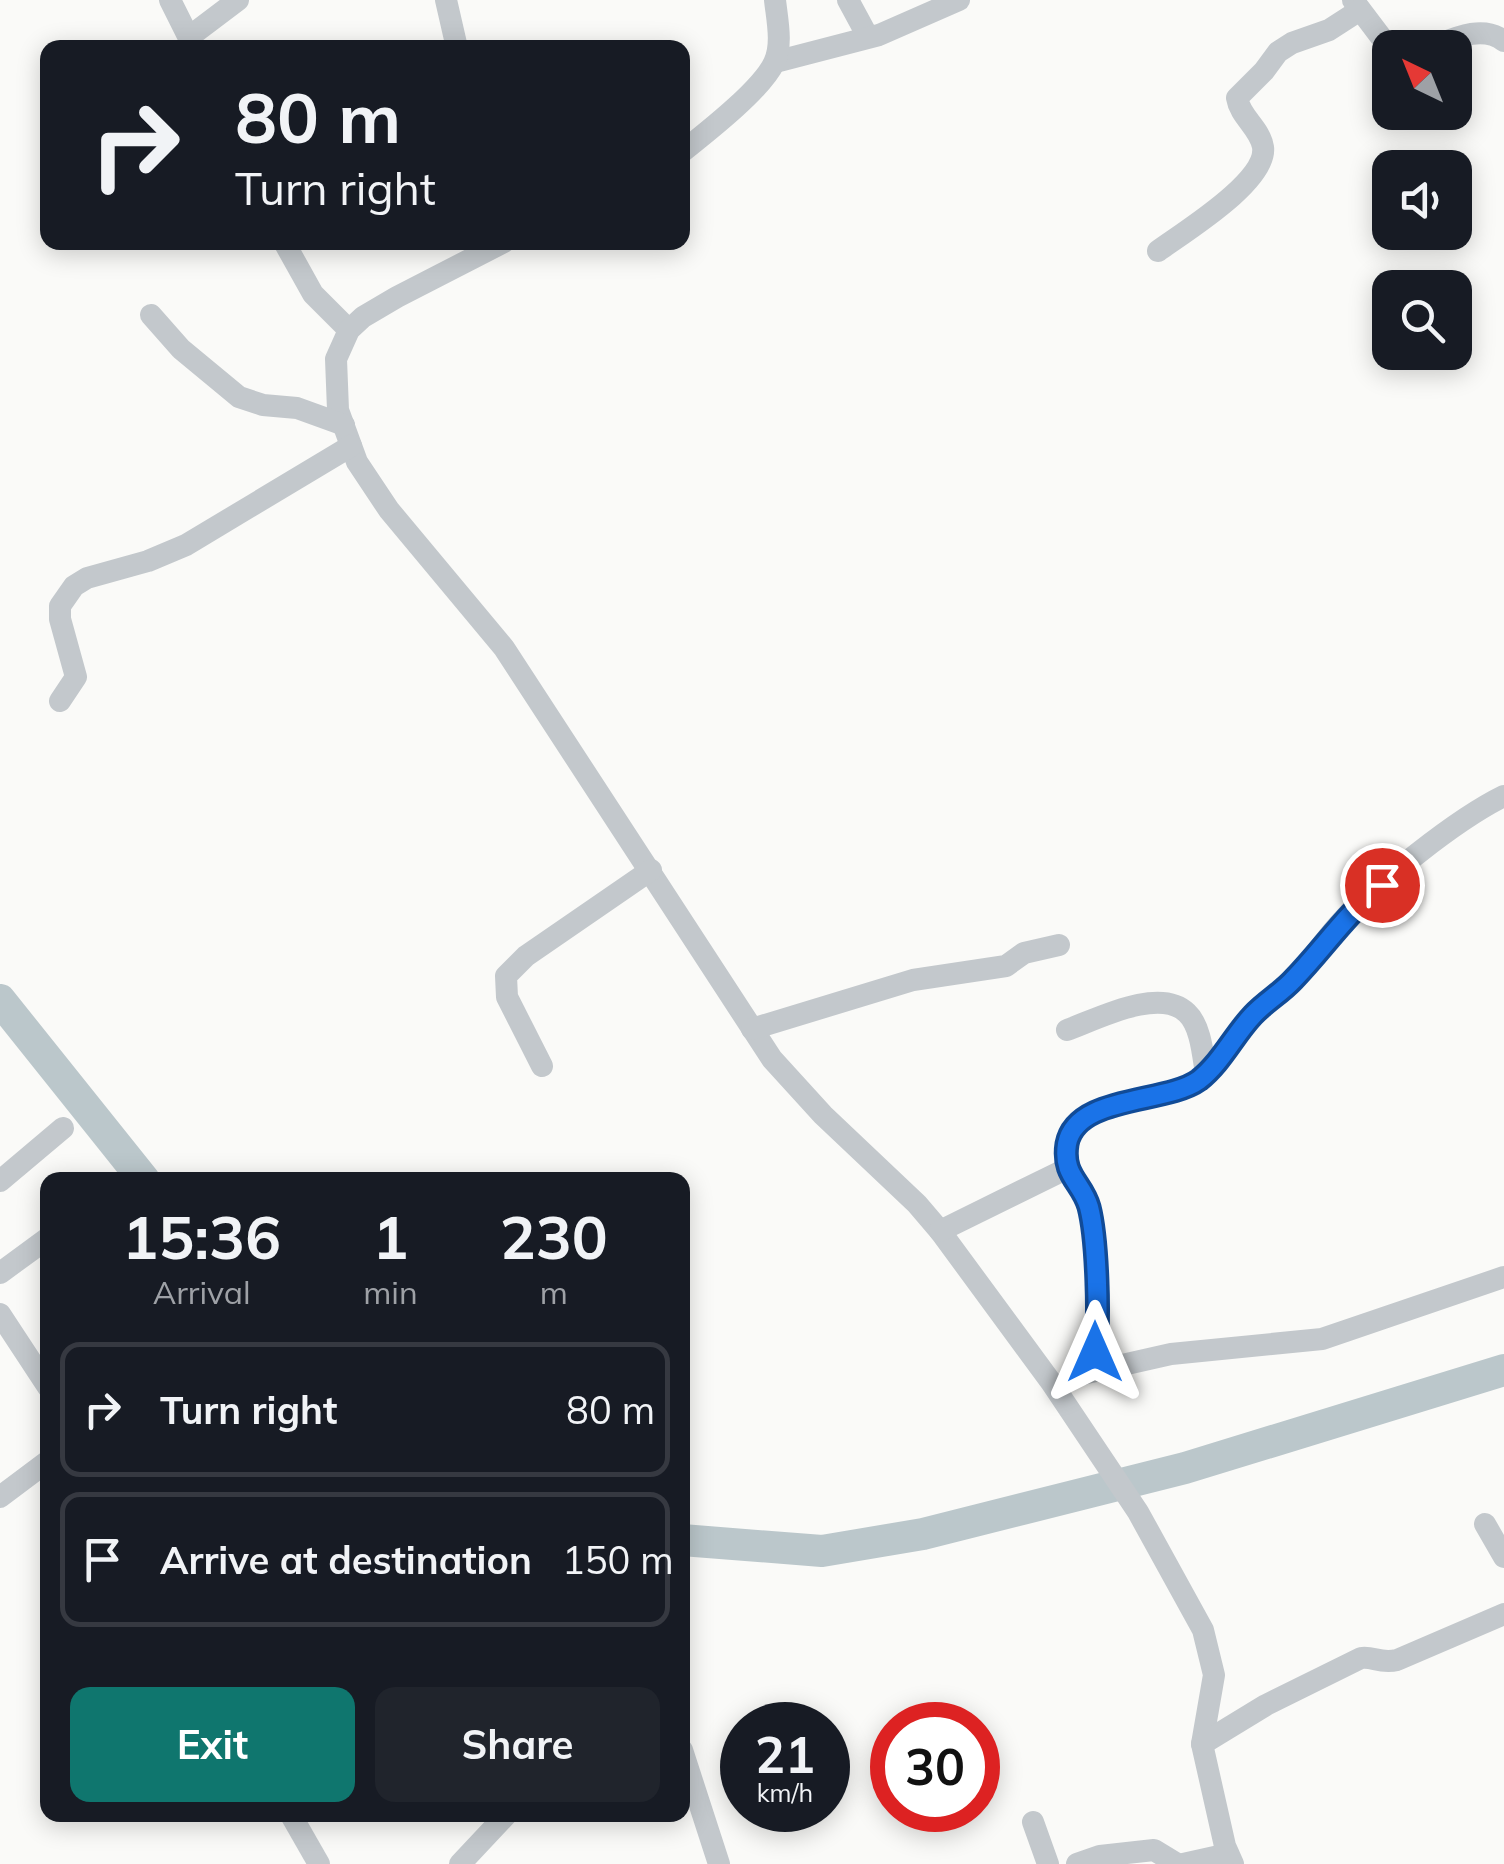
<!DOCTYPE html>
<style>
body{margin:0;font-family:Mulish,sans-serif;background:#20242c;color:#f1f3f6;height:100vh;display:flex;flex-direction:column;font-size:38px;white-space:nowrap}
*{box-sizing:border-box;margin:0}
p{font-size:32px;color:#9ea1a6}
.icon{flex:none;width:55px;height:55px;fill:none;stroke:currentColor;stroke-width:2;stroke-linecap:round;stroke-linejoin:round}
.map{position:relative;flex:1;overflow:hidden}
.details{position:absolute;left:40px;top:1172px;width:650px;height:650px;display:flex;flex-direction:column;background:#171b24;border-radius:20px;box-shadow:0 5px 25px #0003}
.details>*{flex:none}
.hud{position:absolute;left:40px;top:40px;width:650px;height:210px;border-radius:20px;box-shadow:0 5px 25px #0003;background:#171b24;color:#f1f3f6;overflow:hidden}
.needle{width:65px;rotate:317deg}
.controls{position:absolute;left:1372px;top:30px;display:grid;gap:20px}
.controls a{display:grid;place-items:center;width:100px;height:100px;border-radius:20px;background:#171b24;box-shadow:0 5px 25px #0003;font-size:50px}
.speed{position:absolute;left:720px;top:1702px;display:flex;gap:20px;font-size:50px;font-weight:700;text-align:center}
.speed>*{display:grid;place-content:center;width:130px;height:130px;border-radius:50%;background:#171b24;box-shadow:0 5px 25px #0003;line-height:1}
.speed small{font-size:25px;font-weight:400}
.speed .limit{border:15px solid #d22;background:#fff;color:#111}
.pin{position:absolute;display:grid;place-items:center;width:85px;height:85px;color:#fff;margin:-42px;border:5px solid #fff;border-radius:50%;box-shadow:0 2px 10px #0007}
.me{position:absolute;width:110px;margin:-55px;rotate:0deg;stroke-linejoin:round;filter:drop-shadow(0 0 8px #0008)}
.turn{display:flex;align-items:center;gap:35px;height:210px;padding:0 30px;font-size:45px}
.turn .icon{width:130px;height:130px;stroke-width:2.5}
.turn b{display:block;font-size:70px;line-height:85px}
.eta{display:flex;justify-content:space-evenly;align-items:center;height:170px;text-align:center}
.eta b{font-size:60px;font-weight:700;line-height:70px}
.action{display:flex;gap:20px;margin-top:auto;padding:20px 30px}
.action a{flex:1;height:115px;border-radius:20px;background:#0f766e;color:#fff;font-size:40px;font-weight:700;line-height:115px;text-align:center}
.action a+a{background:#20242c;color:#f1f3f6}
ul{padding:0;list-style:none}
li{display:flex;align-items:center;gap:30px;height:135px;margin:0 20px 15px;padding:0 10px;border:5px solid #363941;border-radius:20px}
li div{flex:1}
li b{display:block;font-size:38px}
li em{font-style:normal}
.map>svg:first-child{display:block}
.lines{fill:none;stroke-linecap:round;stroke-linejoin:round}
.river{stroke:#bbc7cb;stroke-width:32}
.minor{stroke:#c3c8cc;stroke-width:22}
.route-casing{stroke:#114b97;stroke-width:25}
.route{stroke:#1a73e8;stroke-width:18}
</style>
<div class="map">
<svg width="1504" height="1864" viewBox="0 0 1504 1864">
<rect width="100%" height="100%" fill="#fafaf8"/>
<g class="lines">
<g class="river">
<path d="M0 1000 144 1180"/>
<path d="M682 1540 822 1551 923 1534 1185 1468 1504 1370"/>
</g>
<g class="minor">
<path d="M170 0 194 48"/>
<path d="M446 0 457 48"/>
<path d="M848 0 868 37"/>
<path d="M1353 0 1390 49"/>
<path d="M189 37 238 0"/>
<path d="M1430 48C1453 39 1482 24 1504 41"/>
<path d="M775 62 879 35 959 0"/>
<path d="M682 152C707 132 761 90 774 63 783 45 777 19 775 0"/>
<path d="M284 242 313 294 349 330"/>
<path d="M504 242 397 297 363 317 349 330 336 359 338 410 357 462 389 510 504 648 772 1059 823 1115 917 1204 940 1231 1051 1382 1138 1512 1203 1630 1214 1675 1202 1744 1225 1846 1233 1864"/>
<path d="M1158 251C1184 232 1268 181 1263 147 1260 128 1240 117 1237 98L1264 71 1278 52 1292 43 1329 30 1360 10"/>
<path d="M151 315 181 349 239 397 263 405 297 408 344 425"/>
<path d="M60 701 76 677 60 619V606L74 586 87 578 148 561 186 545 351 446"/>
<path d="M752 1029 913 980 1006 966 1024 953 1059 945"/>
<path d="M1067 1030C1097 1019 1160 986 1187 1013 1201 1026 1203 1056 1206 1074"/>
<path d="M542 1066 507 997 506 976 526 956 651 870"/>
<path d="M0 1181 63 1128"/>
<path d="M940 1231 1068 1168"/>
<path d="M0 1273 48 1238"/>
<path d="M0 1314 48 1387"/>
<path d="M1083 1374C1087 1368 1092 1362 1094 1355 1102 1335 1096 1224 1088 1204 1079 1181 1060 1169 1068 1141 1081 1094 1162 1105 1194 1083 1219 1066 1233 1036 1254 1015 1266 1002 1281 992 1294 980 1311 961 1325 939 1342 921 1378 882 1457 819 1504 796"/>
<path d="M1078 1375 1171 1354 1322 1339 1504 1277"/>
<path d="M0 1497 48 1461"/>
<path d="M1485 1524 1504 1557"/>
<path d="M1202 1744 1266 1705 1361 1658C1373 1656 1380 1664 1397 1660L1504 1614"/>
<path d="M682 1750 719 1864"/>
<path d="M291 1815 319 1864"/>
<path d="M1033 1822 1048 1864"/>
<path d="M460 1864 506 1815"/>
<path d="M1077 1864 1100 1856 1154 1850 1177 1864"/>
<path d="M1183 1864 1228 1854"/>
</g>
</g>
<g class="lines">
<g class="route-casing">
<path id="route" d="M1095 1352C1100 1321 1097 1238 1089 1207 1082 1182 1062 1176 1067 1144 1076 1095 1166 1104 1199 1080 1221 1063 1234 1035 1253 1015 1265 1002 1281 993 1293 980 1325 947 1344 916 1382 885"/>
</g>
<use href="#route" class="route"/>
</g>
</svg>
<div class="controls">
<a><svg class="needle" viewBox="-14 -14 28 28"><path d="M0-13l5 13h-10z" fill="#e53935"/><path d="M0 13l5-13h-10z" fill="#9ea1a6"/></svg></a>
<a><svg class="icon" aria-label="sound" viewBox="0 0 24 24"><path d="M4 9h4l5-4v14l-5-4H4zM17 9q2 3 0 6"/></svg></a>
<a><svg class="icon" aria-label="search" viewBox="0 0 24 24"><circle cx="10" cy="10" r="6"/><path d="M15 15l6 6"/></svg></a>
</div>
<div class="speed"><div>21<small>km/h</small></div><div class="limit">30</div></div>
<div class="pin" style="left:1382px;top:885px;background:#d93025"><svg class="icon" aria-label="arrive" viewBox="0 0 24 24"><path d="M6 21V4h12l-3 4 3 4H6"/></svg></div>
<svg class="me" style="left:1095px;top:1352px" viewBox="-20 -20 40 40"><path d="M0-17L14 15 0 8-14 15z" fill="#1a73e8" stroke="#fff" stroke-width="4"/></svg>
<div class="hud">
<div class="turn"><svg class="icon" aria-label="right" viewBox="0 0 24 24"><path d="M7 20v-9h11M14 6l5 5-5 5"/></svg><div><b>80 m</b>Turn right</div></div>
</div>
<section class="details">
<div class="eta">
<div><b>15:36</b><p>Arrival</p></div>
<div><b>1</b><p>min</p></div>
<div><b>230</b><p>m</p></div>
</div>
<ul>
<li><svg class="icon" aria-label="right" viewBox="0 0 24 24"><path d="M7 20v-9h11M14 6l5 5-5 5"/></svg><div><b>Turn right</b></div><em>80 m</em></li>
<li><svg class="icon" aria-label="arrive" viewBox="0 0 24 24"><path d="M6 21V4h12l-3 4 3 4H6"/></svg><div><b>Arrive at destination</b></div><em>150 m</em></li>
</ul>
<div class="action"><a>Exit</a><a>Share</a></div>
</section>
</div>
